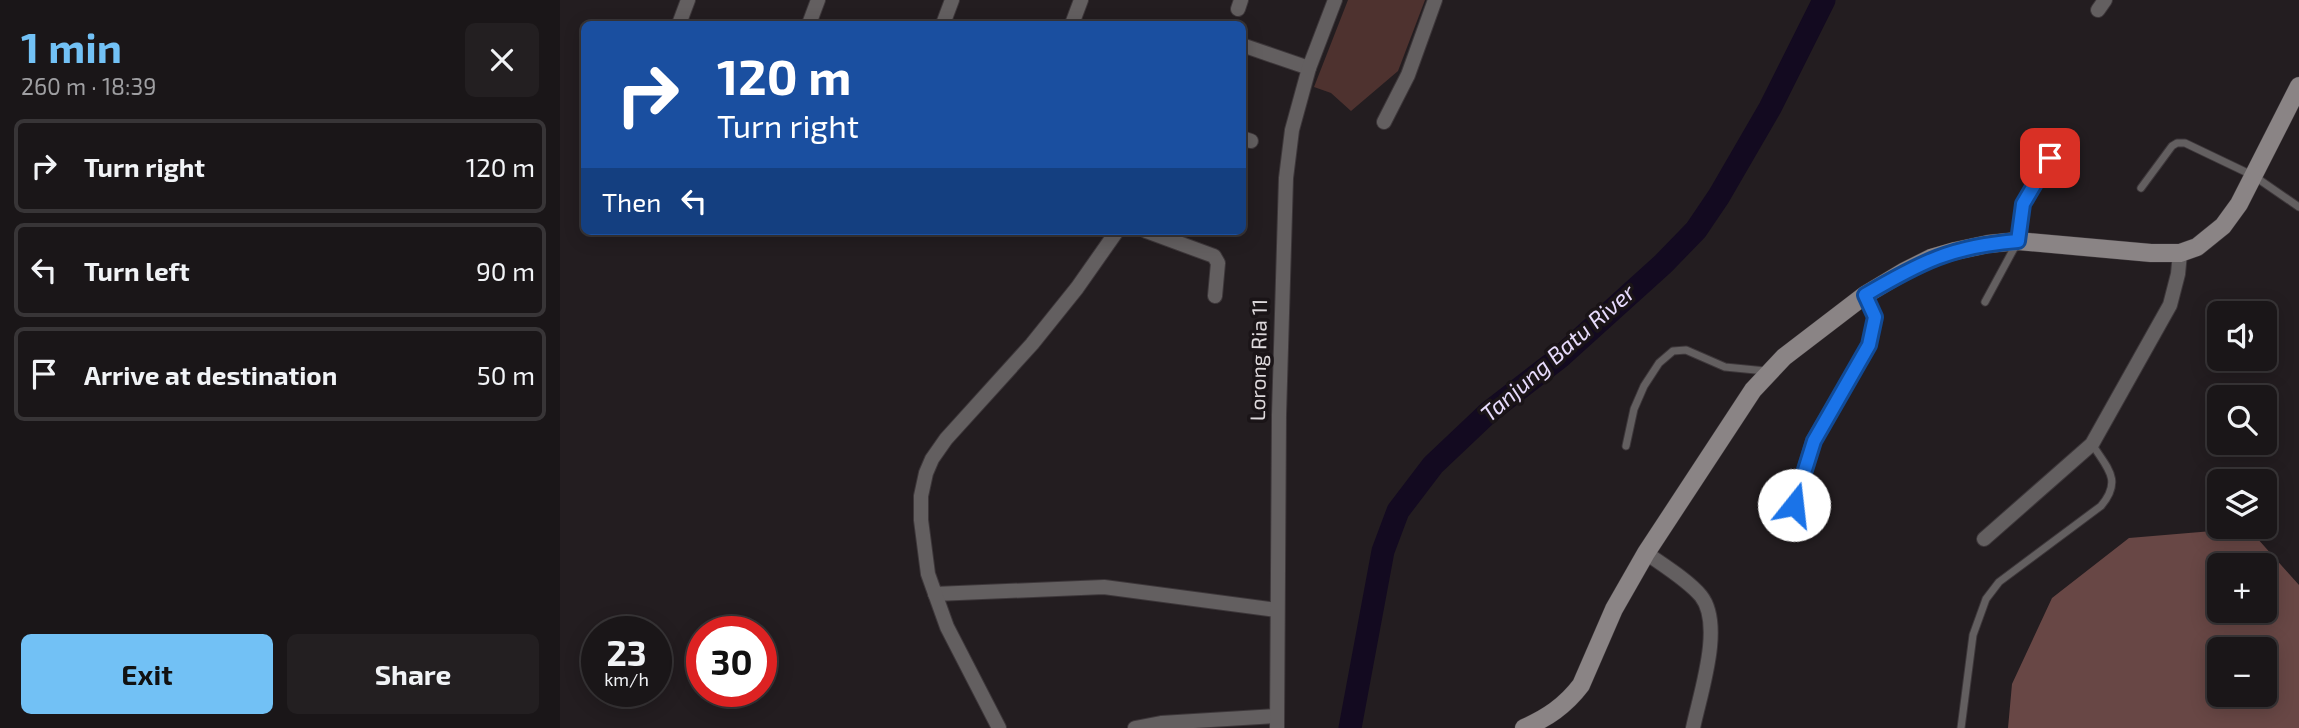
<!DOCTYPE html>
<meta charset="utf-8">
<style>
body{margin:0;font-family:"Exo 2",sans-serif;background:#231f21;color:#f1f3f6;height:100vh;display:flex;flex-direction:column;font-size:26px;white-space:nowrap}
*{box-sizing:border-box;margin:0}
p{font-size:23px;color:#9f9fa2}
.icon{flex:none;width:38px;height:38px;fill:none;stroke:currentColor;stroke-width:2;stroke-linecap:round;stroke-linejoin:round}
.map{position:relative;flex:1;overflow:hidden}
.panel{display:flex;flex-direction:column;background:#1a1618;width:560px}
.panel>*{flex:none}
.hud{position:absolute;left:21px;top:21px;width:665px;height:214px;border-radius:10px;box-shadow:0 4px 18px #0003,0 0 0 2px #383537;background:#1a4fa0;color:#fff;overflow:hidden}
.tools{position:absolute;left:1647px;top:301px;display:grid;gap:14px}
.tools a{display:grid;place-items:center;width:70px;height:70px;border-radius:10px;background:#1a1618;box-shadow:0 4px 18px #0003,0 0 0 2px #383537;font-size:35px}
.speed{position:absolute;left:21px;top:616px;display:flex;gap:14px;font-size:35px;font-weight:700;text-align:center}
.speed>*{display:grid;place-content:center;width:91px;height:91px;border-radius:50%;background:#1a1618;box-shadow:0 4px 18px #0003,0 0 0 2px #383537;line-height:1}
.speed small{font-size:18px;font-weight:400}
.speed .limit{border:10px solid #d22;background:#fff;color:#111}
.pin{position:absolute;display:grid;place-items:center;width:60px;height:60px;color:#fff;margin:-30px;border-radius:14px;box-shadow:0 4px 10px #0006}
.me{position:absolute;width:77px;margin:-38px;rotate:16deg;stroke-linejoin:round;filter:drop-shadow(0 0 5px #0008)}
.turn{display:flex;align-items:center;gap:24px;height:147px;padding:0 21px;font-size:32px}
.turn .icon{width:91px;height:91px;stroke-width:2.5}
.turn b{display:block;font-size:49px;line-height:60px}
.then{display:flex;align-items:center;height:66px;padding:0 21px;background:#0003;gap:14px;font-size:26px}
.round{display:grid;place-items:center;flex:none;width:74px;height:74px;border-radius:10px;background:#231f21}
.overview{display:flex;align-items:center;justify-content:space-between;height:119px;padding:0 21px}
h1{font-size:42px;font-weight:700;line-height:52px;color:#72c1f5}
.action{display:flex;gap:14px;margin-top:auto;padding:14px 21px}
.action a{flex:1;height:80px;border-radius:10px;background:#72c1f5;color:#111;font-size:28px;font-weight:700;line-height:80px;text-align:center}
.action a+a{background:#231f21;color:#f1f3f6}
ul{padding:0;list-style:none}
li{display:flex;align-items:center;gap:21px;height:94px;margin:0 14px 10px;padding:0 7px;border:4px solid #383537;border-radius:10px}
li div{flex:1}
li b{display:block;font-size:26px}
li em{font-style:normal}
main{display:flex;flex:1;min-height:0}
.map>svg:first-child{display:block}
.green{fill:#4e322f}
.forest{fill:#684745;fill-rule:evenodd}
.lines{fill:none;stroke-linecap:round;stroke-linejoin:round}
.river{stroke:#130a20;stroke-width:23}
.lane-casing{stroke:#3d373a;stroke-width:9}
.street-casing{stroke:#3d373a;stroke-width:16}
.secondary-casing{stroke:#3d373a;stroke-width:19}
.lane{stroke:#635f60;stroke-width:7}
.street{stroke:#635f60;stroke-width:14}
.secondary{stroke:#8a8485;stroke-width:18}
.route-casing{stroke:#114b97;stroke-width:18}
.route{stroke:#1a73e8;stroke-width:12}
.labels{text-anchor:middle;stroke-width:7;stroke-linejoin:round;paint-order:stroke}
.street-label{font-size:21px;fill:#ded9dc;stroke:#1a1417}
.water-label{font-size:23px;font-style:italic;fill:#e7dbfc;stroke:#1a1417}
</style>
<main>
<section class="panel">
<div class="overview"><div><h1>1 min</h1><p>260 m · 18:39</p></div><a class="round"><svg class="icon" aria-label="close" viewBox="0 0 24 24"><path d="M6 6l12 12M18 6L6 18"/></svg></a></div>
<ul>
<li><svg class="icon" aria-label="right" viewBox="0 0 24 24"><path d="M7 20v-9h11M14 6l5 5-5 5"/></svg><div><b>Turn right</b></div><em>120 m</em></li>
<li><svg class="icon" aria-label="left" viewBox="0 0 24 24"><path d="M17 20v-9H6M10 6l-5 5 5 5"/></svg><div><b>Turn left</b></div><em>90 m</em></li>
<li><svg class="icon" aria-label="arrive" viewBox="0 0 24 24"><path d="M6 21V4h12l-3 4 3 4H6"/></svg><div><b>Arrive at destination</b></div><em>50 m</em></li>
</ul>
<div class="action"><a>Exit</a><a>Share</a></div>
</section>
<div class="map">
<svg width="1739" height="728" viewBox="0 0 1739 728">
<rect width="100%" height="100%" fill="#231d20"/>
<path class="green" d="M788 0H865L838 71 791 111 771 93 754 87Z"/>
<path class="forest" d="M1688 528 1739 585V728H1448L1452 684 1492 598 1569 538ZM1659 565H1704V611H1659ZM1704 649V695H1659V649Z"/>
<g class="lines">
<path class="river" d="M790 728 823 551 838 511 873 465 929 412 999 358 1103 264 1136 230 1159 196 1210 108 1264 0"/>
<g class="lane-casing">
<g id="lane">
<path d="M1581 188 1612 146 1617 143H1625L1694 176 1739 207"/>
<path d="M1425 302 1458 241 1463 204 1503 134"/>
<path d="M1066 446 1074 409 1084 386 1099 363 1113 351 1126 350 1165 367 1206 371"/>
<path d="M1401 728 1413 635 1426 599 1439 582 1541 506C1563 480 1547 468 1532 444"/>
</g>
</g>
<g class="street-casing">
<g id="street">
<path d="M678 9 681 0"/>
<path d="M1538 10 1545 0"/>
<path d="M119 24 128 0"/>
<path d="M249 24 258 0"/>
<path d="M383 24 392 0"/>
<path d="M512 24 521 0"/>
<path d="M682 45 749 68"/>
<path d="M824 122 848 75 875 0"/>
<path d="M682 138 691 141"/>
<path d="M586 231 654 256 658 263 655 296"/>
<path d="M1234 505 1253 441 1309 345 1315 318 1305 295"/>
<path d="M1424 539 1532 444 1610 305 1618 274 1620 253"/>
<path d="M1086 553C1103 565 1129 581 1141 596 1164 625 1140 694 1133 728"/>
<path d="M375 594 544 587 717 610"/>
<path d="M439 728 387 627 368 574 361 520V496L366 473 372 459 386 439 472 344 517 288 557 231"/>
<path d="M575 728 601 723 717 716"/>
<path d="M717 728 719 415 726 178 732 130 749 68 775 0"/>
</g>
</g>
<g class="secondary-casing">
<path id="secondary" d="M964 728C987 718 1005 706 1021 685L1054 609 1086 553 1193 390 1224 357 1305 295 1345 271 1371 258 1395 251 1428 244 1458 241 1591 253H1620L1637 247 1663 226 1679 204 1739 86"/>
</g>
<use href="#lane" class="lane"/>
<use href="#street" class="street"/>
<use href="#secondary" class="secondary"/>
</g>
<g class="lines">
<g class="route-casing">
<path id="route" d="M1234 505 1254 441 1309 345 1315 317 1305 295C1361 262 1392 246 1458 241L1463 204 1490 158"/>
</g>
<use href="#route" class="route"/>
</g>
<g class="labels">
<g class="street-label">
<text transform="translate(699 360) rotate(-89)" y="7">Lorong Ria 11</text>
</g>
<g class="water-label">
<text transform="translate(998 353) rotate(-41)" y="8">Tanjung Batu River</text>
</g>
</g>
</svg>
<div class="tools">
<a><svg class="icon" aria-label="sound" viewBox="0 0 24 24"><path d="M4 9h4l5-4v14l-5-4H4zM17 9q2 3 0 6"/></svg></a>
<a><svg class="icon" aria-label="search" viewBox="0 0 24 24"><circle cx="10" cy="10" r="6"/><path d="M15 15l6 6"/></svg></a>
<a><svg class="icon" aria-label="layers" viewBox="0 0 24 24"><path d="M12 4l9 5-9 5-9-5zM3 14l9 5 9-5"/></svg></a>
<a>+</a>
<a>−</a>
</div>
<div class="speed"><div>23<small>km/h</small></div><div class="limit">30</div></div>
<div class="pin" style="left:1490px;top:158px;background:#d93025"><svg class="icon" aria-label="arrive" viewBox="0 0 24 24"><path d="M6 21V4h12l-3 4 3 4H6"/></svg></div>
<svg class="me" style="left:1234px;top:505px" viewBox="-20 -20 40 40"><circle r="19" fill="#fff"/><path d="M0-13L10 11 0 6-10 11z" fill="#1a73e8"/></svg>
<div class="hud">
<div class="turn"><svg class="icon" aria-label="right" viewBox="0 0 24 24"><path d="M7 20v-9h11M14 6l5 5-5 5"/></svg><div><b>120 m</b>Turn right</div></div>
<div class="then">Then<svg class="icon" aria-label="left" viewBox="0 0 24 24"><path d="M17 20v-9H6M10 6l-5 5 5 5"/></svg></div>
</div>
</div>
</main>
